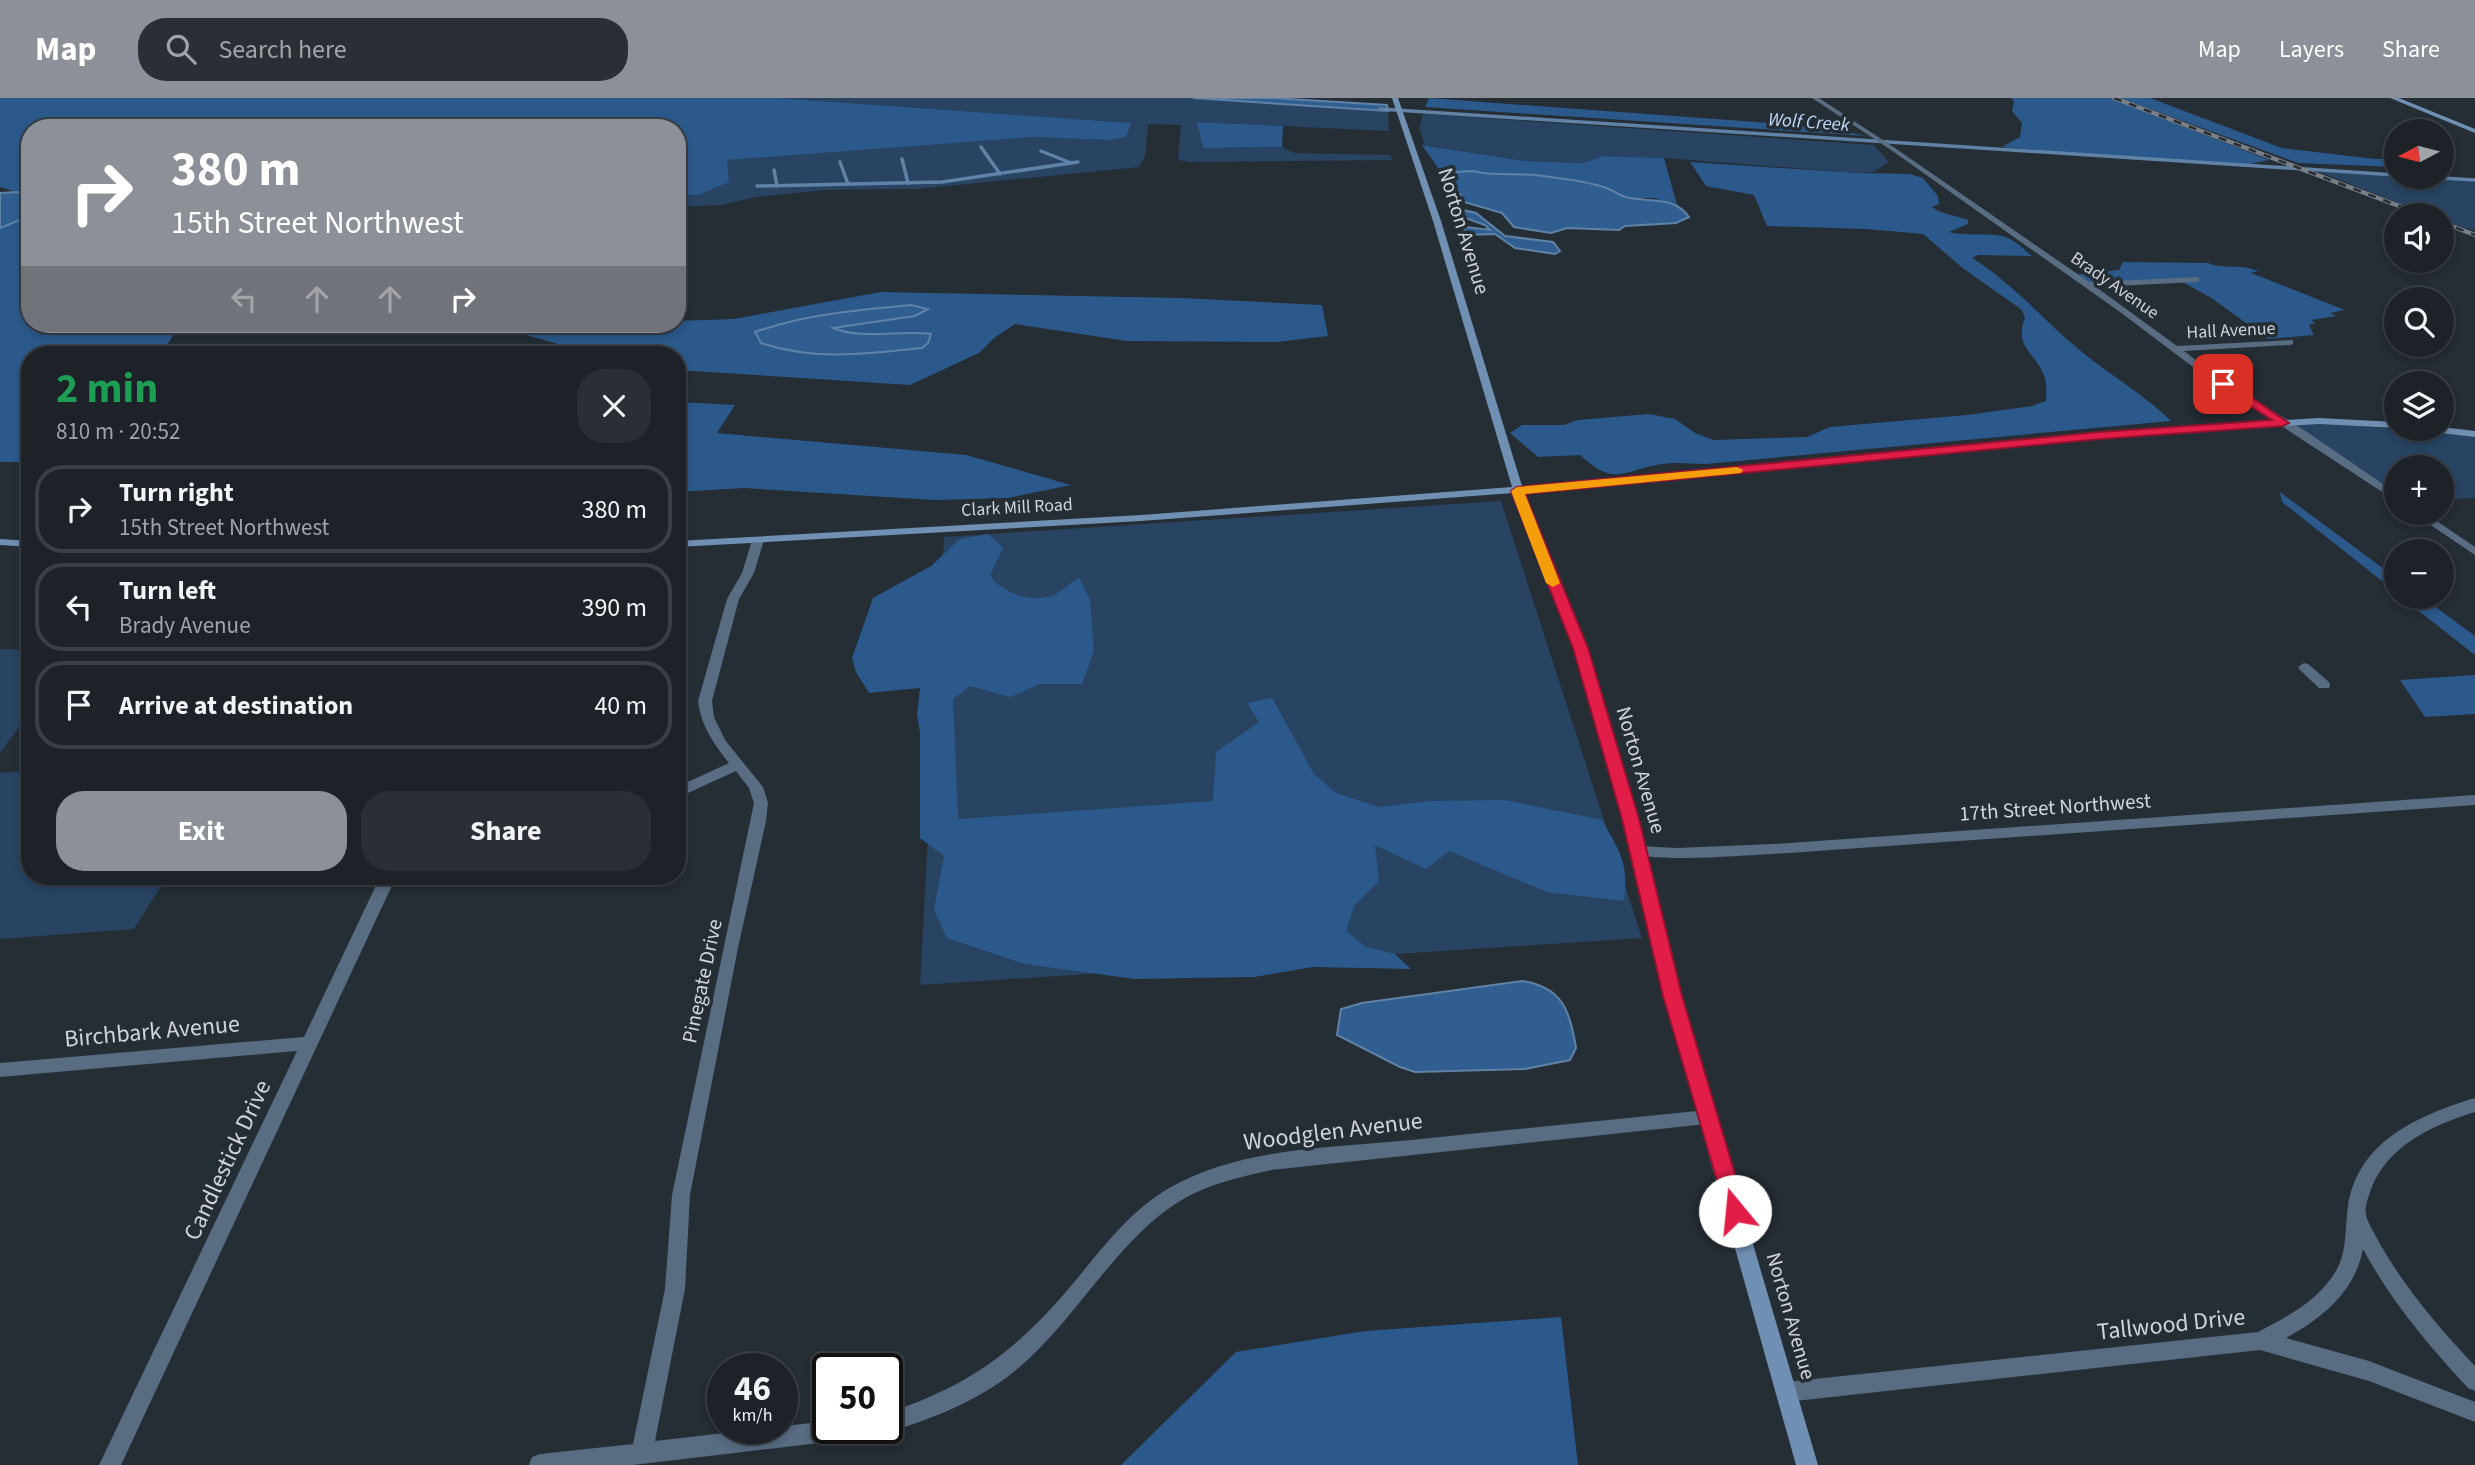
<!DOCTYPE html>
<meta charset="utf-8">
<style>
body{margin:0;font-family:"Source Sans 3",sans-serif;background:#292f34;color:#f1f3f6;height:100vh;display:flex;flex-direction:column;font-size:26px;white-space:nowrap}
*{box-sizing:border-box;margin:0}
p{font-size:23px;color:#a0a4a8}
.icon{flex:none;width:38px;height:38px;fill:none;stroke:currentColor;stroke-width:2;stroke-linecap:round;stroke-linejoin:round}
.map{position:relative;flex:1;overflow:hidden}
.panel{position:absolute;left:21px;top:248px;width:665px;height:539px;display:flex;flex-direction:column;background:#1c2228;border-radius:28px;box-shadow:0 4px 10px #0003,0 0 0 2px #3a3f45}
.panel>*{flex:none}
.hud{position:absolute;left:21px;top:21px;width:665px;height:214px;border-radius:28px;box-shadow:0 4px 10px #0003,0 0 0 2px #3a3f45;background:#8c9099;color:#fff;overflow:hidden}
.needle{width:46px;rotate:263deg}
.buttons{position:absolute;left:2384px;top:21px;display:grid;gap:14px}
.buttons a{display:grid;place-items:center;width:70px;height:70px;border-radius:50%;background:#1c2228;box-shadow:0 4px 10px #0003,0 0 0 2px #3a3f45;font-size:35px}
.speed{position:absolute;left:707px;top:1255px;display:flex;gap:14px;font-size:35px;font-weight:700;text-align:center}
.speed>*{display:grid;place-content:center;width:91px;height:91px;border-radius:50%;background:#1c2228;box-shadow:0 4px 10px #0003,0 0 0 2px #3a3f45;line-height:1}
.speed small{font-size:18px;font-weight:400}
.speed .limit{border:4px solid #111;border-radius:10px;background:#fff;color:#111}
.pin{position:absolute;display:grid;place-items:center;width:60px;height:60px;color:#fff;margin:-30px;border-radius:14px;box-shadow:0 4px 10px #0006}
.me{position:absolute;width:77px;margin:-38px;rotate:343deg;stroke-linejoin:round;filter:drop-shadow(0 0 5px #0008)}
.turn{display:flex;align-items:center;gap:24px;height:147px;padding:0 35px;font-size:32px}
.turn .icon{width:91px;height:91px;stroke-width:2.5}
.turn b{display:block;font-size:49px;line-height:60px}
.lanes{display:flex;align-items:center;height:66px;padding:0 35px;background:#0003;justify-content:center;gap:35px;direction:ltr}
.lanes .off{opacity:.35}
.round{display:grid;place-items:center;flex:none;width:74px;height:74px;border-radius:28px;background:#292f34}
.head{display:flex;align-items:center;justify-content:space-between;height:119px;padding:0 35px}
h1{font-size:42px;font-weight:700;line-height:52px;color:#1e9e55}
.primary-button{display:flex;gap:14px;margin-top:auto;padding:14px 35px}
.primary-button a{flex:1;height:80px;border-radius:28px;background:#8c9099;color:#fff;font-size:28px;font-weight:700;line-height:80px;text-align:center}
.primary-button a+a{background:#292f34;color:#f1f3f6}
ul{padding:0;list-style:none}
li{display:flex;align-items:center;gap:21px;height:88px;margin:0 14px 10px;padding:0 21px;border:4px solid #3a3f45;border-radius:28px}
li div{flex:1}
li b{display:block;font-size:26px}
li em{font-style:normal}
header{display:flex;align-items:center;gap:42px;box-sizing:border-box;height:98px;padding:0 35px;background:#8c9099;color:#fff}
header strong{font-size:33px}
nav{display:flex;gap:38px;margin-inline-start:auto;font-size:24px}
.search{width:490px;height:63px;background:#292f34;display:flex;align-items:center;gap:18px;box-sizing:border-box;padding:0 24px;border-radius:28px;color:#a0a4a8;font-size:26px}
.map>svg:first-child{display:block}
.green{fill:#284462}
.forest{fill:#2b598b}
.water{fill:#305e90;stroke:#6082a6;stroke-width:2}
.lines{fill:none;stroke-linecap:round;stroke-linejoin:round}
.stream{stroke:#6082a6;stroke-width:3.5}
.street{fill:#586c82;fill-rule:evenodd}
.secondary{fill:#6f8fb3;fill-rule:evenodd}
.rail-casing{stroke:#787f86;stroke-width:4.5}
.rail{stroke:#252d35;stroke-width:2.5;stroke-dasharray:8;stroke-linecap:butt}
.route{fill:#e11d48;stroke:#92132f;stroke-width:2}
.slow{fill:#f59e0b}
.labels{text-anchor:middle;stroke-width:7;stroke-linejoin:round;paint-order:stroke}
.far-street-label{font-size:18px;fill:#d0d5db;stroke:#252d35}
.far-water-label{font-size:19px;font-style:italic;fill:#bed8f6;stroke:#252d35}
.street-label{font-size:21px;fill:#d0d5db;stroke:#252d35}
.near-street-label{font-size:24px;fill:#d0d5db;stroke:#252d35}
</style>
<header>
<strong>Map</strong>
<div class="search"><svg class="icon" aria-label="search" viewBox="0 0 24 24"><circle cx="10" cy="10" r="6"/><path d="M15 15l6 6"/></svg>Search here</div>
<nav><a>Map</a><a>Layers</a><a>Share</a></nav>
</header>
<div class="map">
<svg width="2475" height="1367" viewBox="0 0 2475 1367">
<rect width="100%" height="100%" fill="#252d35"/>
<g class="green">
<path d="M778 0H1193L1388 13 1389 33 1198 24 1203 50 1282 49 1295 55 1390 57 1392 62 1191 64 1178 62 1181 27 1148 26 1145 59 1139 69 916 91 824 92 756 99 722 107 677 109V97H698L726 62 1034 39 1107 42 1131 25Z"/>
<path d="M1423 16 1874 47 1889 64 1874 74 1858 75 1664 60 1603 58 1583 65 1525 63 1425 47 1419 30Z"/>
<path d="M2309 70 2396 77V79L2475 82V133L2441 122V117H2429Z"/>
<path d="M2322 325 2475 338V400L2441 401V369H2396V399L2291 326Z"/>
<path d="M1501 403 1642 840 920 887 944 439Z"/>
<path d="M0 551 30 552V614L0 655Z"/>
<path d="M30 672V779H167L134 831 0 841V675Z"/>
</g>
<g class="forest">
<path d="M0 0H778L1131 25 1126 39 1107 42 1034 39 727 62 729 84 698 97H677V30H30V98L0 89Z"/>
<path d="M1429 0 1823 29 1867 38 1425 9Z"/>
<path d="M2012 0H2110L2269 62 2249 66 2128 61 2002 49 2020 39 2022 25 2012 13 2014 4Z"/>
<path d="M2120 0H2150L2282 50 2375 61H2396V69L2298 65Z"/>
<path d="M1197 24 1283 28 1282 49 1203 50Z"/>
<path d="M1422 47 1525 63 1583 65 1603 58 1664 60 1677 107 1654 100H1628L1608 90 1543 78 1455 74 1438 70Z"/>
<path d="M1690 64 1858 75 1910 76 1923 80 1938 98 1939 106 1932 109C1942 117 1956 117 1968 122V126L1949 134C1968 139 1995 133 2010 141 2018 145 2025 152 2032 158L1978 157 1972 160C2014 186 2044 223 2082 254 2111 278 2144 296 2171 323L1706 366C1692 366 1676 364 1662 366 1622 372 1616 390 1580 357L1538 359 1510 335 1522 327H1564L1578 322 1649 316 1675 321 1695 335 1713 342 1807 339 1830 329 1967 317 2032 308 2046 303C2046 296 2047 287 2045 280 2037 255 2013 250 2025 220L2022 212 1964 171 1923 136 1866 131 1767 128 1754 97 1706 88Z"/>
<path d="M30 118V226H180L161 257H30V364H0V130Z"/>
<path d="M2123 164 2208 165C2224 172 2240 165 2258 173L2251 175 2345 212 2330 215 2336 218 2311 222 2315 225 2309 227 2314 237 2268 241 2213 201 2179 182 2086 187 2071 177 2119 172Z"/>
<path d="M881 194 1181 200 1322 207 1328 238 1277 244 1127 243 1015 226 994 240 979 255 910 287 677 272V257H597L512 233 506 226H677V223L734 221Z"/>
<path d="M677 304 735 307 717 335 966 357 1071 387 1008 400 935 402 744 390 677 394Z"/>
<path d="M2280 394 2396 480V494L2282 404Z"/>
<path d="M988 436 1003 450 990 477C1000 494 1031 505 1051 498 1060 495 1071 485 1079 479L1090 502 1094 553 1082 586H1040L1010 599 970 588 953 601 958 721 1213 703 1216 654 1259 624 1247 605 1272 600 1314 676 1336 695 1379 709 1431 703 1505 702 1602 722C1620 754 1629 765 1624 803L1547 794 1449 753 1426 771 1375 747 1379 783 1354 808 1346 833 1366 849 1395 856 1411 871 1313 869 1254 879 1134 881 1025 866 947 840 934 812 944 758 920 740V634L917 617 920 590 869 595 856 574 852 560 873 500 931 468 960 441Z"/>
<path d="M2401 499H2422L2475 538V557Z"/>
<path d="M2475 577V616L2425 619 2400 582Z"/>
<path d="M1561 1219 1578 1367H1121L1236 1254 1365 1233Z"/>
</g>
<g class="water">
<path d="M1193 0H1273L1387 7 1388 13Z"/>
<path d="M1473 73C1497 79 1519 74 1543 78 1563 81 1587 83 1606 90 1613 92 1618 97 1626 99 1648 105 1674 97 1689 119L1676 125 1625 128 1619 132 1567 130 1551 135 1514 129 1502 115 1464 104 1460 96 1452 92 1450 80 1455 74Z"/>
<path d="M16 94 30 98V118L0 130V95Z"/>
<path d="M1459 111 1476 115 1505 138 1553 144 1560 153 1555 156 1515 150 1495 136 1468 137 1464 132 1466 129 1490 132 1485 127 1457 117 1455 113Z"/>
<path d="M911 207 928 211 915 218 833 230C862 242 899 232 931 236L928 245 922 250C867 256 814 263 761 245L755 234C805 216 858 212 911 207Z"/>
<path d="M1522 883C1562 889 1570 912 1576 950L1570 962 1525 971 1415 974 1400 969 1337 937 1341 911 1362 905Z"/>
</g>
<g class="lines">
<g class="stream">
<path d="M1380 11 2396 77"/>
<path d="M981 49 1000 76"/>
<path d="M1041 53 1071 65"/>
<path d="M902 61 908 85"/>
<path d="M840 64 848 86"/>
<path d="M774 72 777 88"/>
<path d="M2426 79 2475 82"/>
<path d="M757 88 942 84 1078 64"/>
</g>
<g class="street">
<path d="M1812 0H1819L1895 50 2089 184 2199 179V183L2196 184 2096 189 2177 248 2293 242V246L2290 247 2184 253 2211 274 2310 336 2396 395V403L2205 278 2120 214 1891 52Z"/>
<path d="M2413 415H2425L2475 449V457Z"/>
<path d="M758 439 764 442 754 475 739 501 712 603 714 619 725 642 763 689 768 705 766 723 738 850 690 1097 685 1191 655 1343 828 1323V1330H872L869 1337 861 1340 633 1367H529L532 1359 540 1356 633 1346 665 1191 672 1097 754 705 749 690 736 673 677 700V689L729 665C714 646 701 628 698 603L727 501 742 475 752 442Z"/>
<path d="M2304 565 2308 566 2329 584 2330 587 2329 590H2319L2300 572 2298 569Z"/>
<path d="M2475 697V707L1773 756C1750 757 1642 766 1631 753L1638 748 1677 750 1773 746Z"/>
<path d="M380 779H396L121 1367H99L297 953 0 979V965L304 939Z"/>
<path d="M2475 1000V1014C2433 1027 2388 1047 2371 1091 2369 1098 2364 1109 2366 1117 2368 1126 2376 1137 2380 1146 2406 1191 2439 1230 2475 1268V1293L2468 1290C2428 1247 2391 1203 2363 1151 2355 1193 2323 1220 2286 1240L2369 1263 2475 1304V1324L2369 1283 2260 1252 1786 1304 1779 1301 1776 1294 1779 1287 1786 1284 2258 1234C2287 1219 2321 1201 2337 1171 2347 1153 2345 1129 2348 1108 2358 1043 2419 1017 2475 1000Z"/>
<path d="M1707 1012 1713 1014 1716 1019 1713 1024 1707 1026 1271 1072C1240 1079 1208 1086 1180 1103 1116 1142 1076 1223 1016 1272 979 1303 933 1320 887 1335L879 1330H887V1315C965 1289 1011 1257 1065 1195 1096 1159 1126 1115 1169 1090 1241 1049 1331 1050 1411 1042 1510 1032 1608 1022 1707 1012Z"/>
</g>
<g class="secondary">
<path d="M1392 0H1398L1441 123 1522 388 2180 328 2319 320 2396 324V330L2319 326 2180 334 1524 394 1530 416 1586 550 1637 721 1680 898 1818 1367H1796L1664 898 1623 721 1574 550 1520 416 1513 395 1141 423 677 449V443L1141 417 1512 389 1433 123Z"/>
<path d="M2390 0H2399L2475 31V35Z"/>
<path d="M2441 329 2475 333V339L2432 334 2427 331Z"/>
<path d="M0 441 30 443V449L0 447Z"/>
</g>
<g class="rail-casing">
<g id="rail">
<path d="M2114 0 2423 117"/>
<path d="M2441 124 2475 137"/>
</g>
</g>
<use href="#rail" class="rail"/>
</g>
<path class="route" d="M2219 283H2227L2289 325 2283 328 2100 341 1525 396 1588 550 1639 721 1682 898 1746 1113 1743 1120 1735 1122 1728 1120 1663 898 1622 721 1573 550 1511 393 1517 389 2100 334 2272 322 2219 288Z"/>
<path class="slow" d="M1737 369 1743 372 1741 375 1525 396 1560 485 1553 489 1546 485 1511 393 1517 389Z"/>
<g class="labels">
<g class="far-street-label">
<text transform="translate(2115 187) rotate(35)" y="6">Brady Avenue</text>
<text transform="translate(2231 232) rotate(-3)" y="6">Hall Avenue</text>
<text transform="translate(1017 409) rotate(-3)" y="6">Clark Mill Road</text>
</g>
<g class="far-water-label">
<text transform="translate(1809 23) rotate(4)" y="7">Wolf Creek</text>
</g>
<g class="street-label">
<text transform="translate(1464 133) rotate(73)" y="7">Norton Avenue</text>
<text transform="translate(1641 672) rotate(74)" y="7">Norton Avenue</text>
<text transform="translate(2055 709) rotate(-4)" y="7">17th Street Northwest</text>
<text transform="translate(702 883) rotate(-78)" y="7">Pinegate Drive</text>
<text transform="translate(1791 1218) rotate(74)" y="7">Norton Avenue</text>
</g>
<g class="near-street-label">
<text transform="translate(152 933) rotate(-5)" y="8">Birchbark Avenue</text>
<text transform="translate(1333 1033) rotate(-7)" y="8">Woodglen Avenue</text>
<text transform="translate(227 1062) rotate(-65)" y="8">Candlestick Drive</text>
<text transform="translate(2171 1226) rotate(-6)" y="8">Tallwood Drive</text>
</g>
</g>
</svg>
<div class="buttons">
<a><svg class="needle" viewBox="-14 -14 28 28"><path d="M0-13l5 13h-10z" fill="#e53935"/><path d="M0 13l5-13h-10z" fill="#a0a4a8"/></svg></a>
<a><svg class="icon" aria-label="sound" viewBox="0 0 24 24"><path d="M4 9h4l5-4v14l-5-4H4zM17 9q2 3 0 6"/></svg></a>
<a><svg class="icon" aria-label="search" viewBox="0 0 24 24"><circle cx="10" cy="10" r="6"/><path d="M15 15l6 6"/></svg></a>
<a><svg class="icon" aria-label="layers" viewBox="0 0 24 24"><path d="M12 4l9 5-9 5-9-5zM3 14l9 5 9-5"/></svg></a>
<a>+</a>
<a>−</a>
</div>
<div class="speed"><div>46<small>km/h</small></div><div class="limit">50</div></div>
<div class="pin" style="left:2223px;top:286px;background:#d93025"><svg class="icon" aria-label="arrive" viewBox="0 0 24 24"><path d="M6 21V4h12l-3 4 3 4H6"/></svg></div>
<svg class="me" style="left:1735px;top:1113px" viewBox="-20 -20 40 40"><circle r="19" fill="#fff"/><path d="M0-13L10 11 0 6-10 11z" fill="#e11d48"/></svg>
<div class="hud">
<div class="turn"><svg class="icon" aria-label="right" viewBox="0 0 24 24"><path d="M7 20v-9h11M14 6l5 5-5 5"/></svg><div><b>380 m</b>15th Street Northwest</div></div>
<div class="lanes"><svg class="icon off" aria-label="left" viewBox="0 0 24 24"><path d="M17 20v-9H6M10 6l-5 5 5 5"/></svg><svg class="icon off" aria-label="ahead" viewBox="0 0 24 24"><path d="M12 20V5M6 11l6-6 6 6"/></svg><svg class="icon off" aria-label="ahead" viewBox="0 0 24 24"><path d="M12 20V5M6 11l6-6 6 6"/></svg><svg class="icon" aria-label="right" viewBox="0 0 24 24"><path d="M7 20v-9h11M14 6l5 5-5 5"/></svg></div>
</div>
<section class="panel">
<div class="head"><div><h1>2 min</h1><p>810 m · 20:52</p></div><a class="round"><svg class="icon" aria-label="close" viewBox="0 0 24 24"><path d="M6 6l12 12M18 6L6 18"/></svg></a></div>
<ul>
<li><svg class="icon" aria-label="right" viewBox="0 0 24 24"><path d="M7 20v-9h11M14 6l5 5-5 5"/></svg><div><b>Turn right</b><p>15th Street Northwest</p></div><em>380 m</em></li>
<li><svg class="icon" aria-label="left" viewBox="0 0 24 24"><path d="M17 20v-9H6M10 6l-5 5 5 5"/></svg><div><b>Turn left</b><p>Brady Avenue</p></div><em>390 m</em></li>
<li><svg class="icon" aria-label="arrive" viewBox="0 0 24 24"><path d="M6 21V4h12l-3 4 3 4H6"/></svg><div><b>Arrive at destination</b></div><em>40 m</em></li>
</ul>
<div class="primary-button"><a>Exit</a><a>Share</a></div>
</section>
</div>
